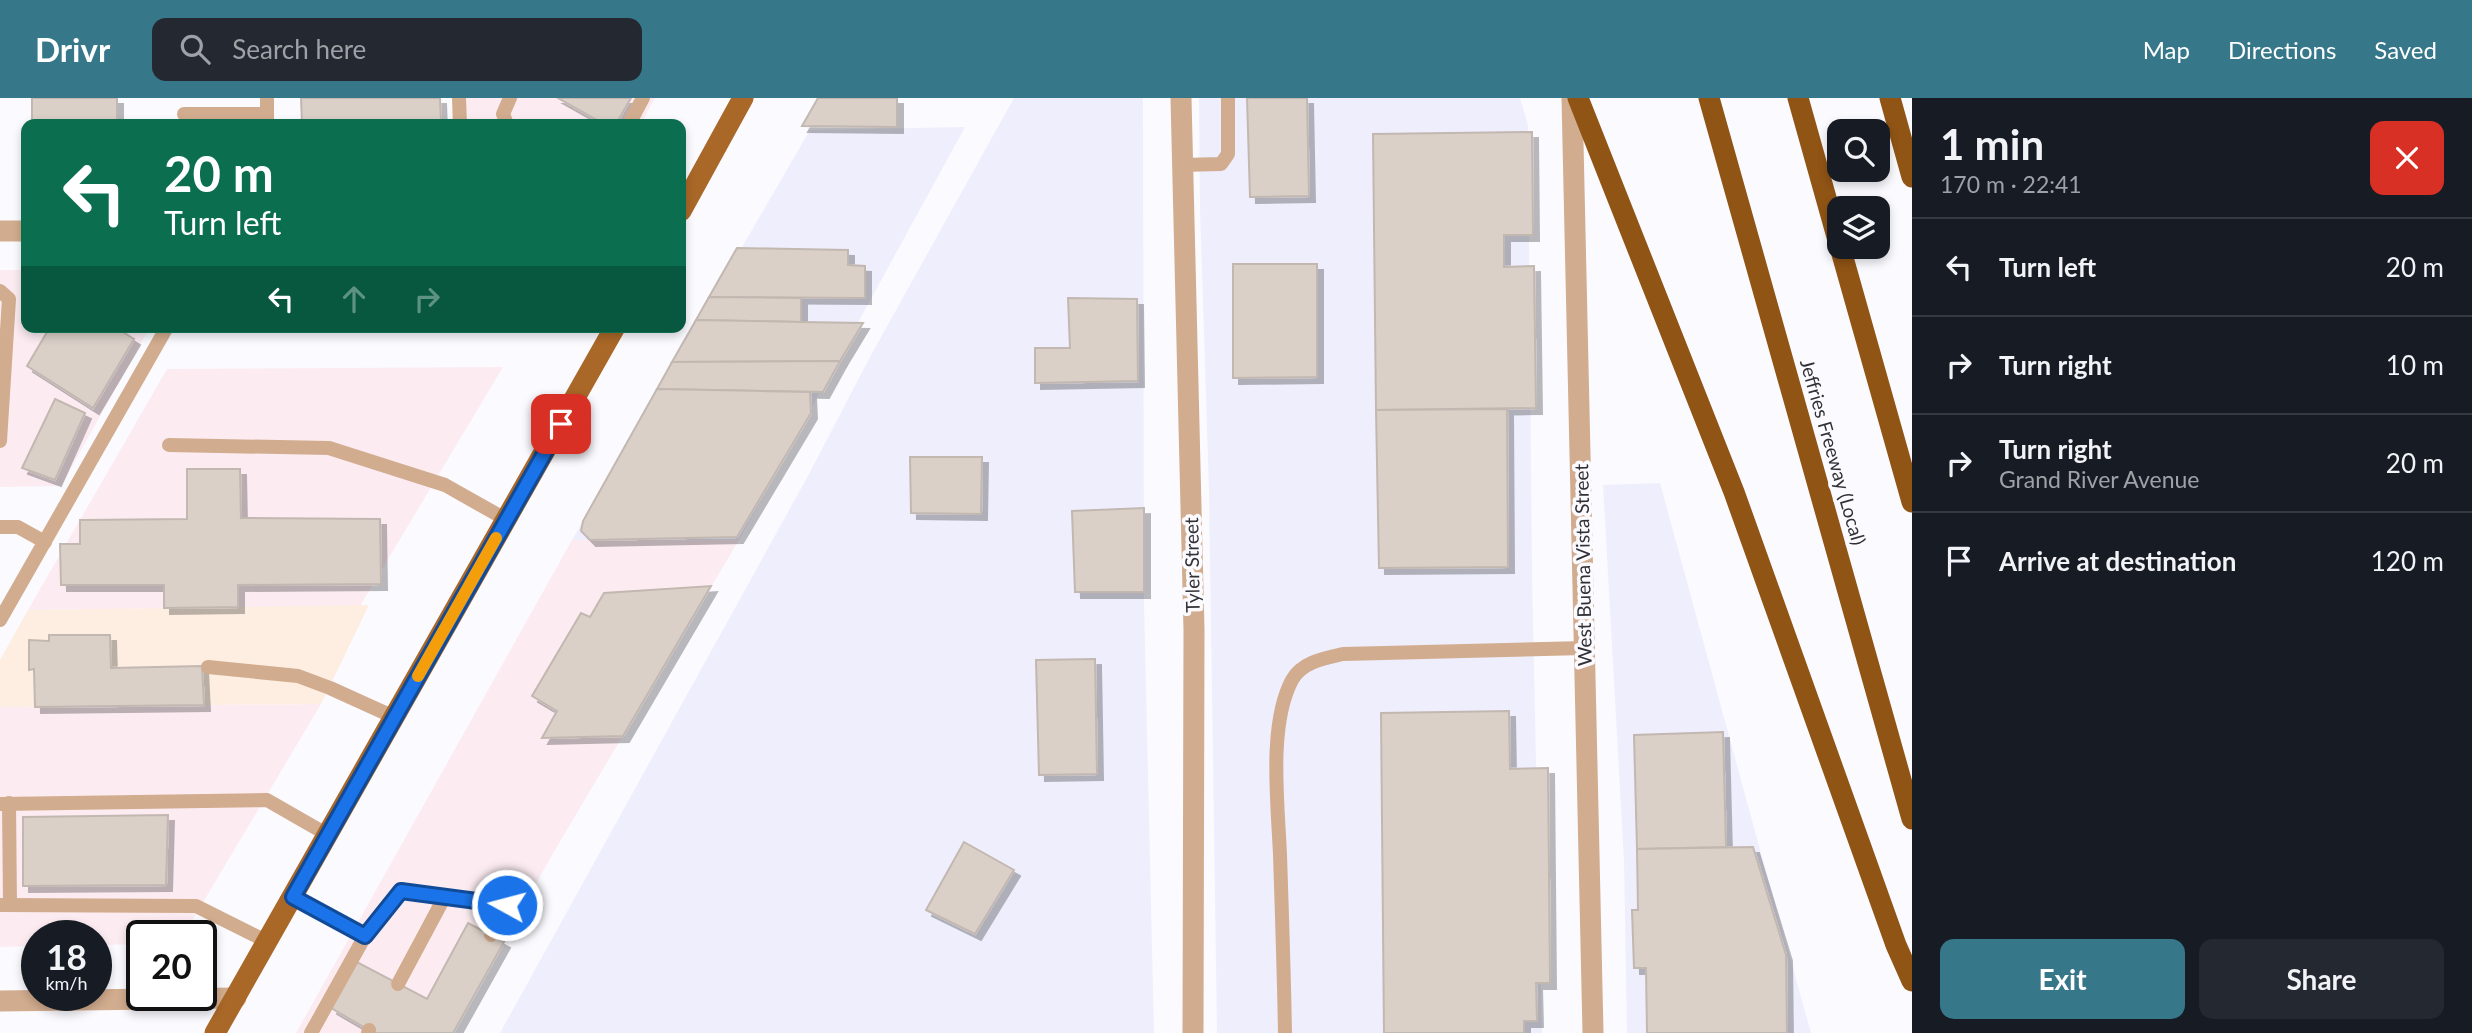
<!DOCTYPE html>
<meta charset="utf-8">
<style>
body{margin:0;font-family:Lato,sans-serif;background:#242831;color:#f1f3f6;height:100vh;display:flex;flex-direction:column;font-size:26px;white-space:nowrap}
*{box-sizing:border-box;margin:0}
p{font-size:23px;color:#9ea1a6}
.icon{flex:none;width:38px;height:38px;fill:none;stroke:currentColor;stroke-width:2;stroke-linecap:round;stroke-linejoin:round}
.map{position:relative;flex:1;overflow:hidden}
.side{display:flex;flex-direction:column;background:#171b24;width:560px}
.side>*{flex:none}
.top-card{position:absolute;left:21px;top:21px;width:665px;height:214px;border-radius:14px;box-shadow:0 4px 10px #0003;background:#0b6e4f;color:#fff;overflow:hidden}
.fabs{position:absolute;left:1827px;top:21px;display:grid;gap:14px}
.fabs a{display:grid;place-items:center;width:63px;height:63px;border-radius:14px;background:#171b24;box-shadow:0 4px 10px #0003;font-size:35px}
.speed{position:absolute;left:21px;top:822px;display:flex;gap:14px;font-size:35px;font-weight:700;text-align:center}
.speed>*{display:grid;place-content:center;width:91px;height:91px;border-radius:50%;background:#171b24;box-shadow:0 4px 10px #0003;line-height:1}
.speed small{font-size:18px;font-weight:400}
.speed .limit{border:4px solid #111;border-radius:10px;background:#fff;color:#111}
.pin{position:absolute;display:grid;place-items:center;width:60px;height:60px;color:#fff;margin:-30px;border-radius:14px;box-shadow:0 4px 10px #0006}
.me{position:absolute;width:77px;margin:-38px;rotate:277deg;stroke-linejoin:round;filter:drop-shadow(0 0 5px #0008)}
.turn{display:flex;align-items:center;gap:24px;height:147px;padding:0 28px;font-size:32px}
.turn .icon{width:91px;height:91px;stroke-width:2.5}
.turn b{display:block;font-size:49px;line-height:60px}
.lanes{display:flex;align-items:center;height:66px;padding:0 28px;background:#0003;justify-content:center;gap:35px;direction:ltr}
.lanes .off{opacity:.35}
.round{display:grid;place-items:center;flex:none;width:74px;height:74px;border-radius:14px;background:#242831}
.overview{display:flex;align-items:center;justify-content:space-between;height:119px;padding:0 28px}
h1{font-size:42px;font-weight:700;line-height:52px}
.button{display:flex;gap:14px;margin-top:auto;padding:14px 28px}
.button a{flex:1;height:80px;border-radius:14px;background:#367889;color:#fff;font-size:28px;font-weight:700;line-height:80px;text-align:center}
.button a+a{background:#242831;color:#f1f3f6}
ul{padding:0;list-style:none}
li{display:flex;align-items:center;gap:21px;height:98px;padding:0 28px;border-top:2px solid #363941}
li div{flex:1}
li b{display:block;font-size:26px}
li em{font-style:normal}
header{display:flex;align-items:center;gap:42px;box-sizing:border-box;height:98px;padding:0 35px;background:#367889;color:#fff}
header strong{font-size:33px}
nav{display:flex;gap:38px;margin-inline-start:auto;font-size:24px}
.search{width:490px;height:63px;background:#242831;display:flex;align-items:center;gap:18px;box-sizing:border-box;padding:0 24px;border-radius:14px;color:#9ea1a6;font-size:26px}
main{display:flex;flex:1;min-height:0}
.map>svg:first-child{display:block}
.commercial{fill:#fcecf1}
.built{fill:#efeefd}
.medical{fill:#fdeee1}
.building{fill:#dad0c8;stroke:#c2b8b1;stroke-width:2;filter:url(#shadow)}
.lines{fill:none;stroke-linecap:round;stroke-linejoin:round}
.service{stroke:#d2ac8e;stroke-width:14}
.minor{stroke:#d2ac8e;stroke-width:21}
.primary{stroke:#aa6828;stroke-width:21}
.motorway{stroke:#905415;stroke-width:21}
.route-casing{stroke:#114b97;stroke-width:18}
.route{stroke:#1a73e8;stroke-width:12}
.slow{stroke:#f59e0b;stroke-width:12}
.labels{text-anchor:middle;stroke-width:7;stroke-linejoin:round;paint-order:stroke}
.street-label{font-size:19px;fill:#313035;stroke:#fbfaff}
</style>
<header>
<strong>Drivr</strong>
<div class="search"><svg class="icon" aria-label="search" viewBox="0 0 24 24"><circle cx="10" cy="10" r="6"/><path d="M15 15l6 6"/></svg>Search here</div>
<nav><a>Map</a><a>Directions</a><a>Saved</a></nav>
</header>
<main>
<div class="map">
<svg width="1912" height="935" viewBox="0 0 1912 935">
<defs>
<filter id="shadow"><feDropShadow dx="6" dy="6" stdDeviation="0" flood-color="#0004"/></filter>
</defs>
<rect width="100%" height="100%" fill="#fbfaff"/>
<g class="commercial">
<path d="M452 0H655L641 26H452Z"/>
<path d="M0 172H26V229H150L61 388 0 389Z"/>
<path d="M503 269 360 508 28 512 167 271Z"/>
<path d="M572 442H739L552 757 453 935H296Z"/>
<path d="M321 606 183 838H142V846L96 847V838H37V848L0 849V609Z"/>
</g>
<g class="built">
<path d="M1014 0H1143L1144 505 1154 935H500L809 376 871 257Z"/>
<path d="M1199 0H1520L1528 27 1532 480 1542 935H1217L1209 393 1200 110Z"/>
<path d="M965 29 739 442H572L810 32Z"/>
<path d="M1660 385 1762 759 1811 935H1627L1624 763 1603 387Z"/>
</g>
<path class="medical" d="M369 507 321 606 0 609V562L28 512Z"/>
<g class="building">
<rect x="32" y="0" width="85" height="26"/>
<path d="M301 0H440L441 26H302Z"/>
<path d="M558 0H631L616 26H604Z"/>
<path d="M818 0H897V29L802 28Z"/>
<path d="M1247 0H1307L1309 98 1250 99Z"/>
<path d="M1532 34 1533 137H1504V169L1534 168 1536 310 1376 312 1373 36Z"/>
<path d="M737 150 848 152V167L865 168V200L709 199Z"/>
<path d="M1233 166H1317V279L1233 280Z"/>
<path d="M709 199 801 200V224L696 222Z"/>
<path d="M1068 200 1137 201 1138 283 1035 285V250H1070Z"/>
<path d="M696 222 801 224 863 225 840 263 672 264Z"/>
<path d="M50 229H115L134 241 93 310 27 268Z"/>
<path d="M840 263 823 294 657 291 672 264Z"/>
<path d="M657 291 810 294 811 315 737 439 590 442 581 433 583 423Z"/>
<path d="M55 301 85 315 55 382 22 370Z"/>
<path d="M1507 311 1508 469 1379 470 1376 312Z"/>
<path d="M910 359H982L981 416 911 415Z"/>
<path d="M187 371H240L241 420 380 421 381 486 238 487V509L164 510V487H61L60 446H80V422L187 421Z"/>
<path d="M1144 410V494H1075L1072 413Z"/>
<path d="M711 488 623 638 542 640 557 613 532 598 581 515 590 519 604 495Z"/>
<path d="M49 537H110L111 570 202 568 204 607 35 609 34 571 29 572V542L49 543Z"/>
<path d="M1095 561 1097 676 1039 677 1036 562Z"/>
<path d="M1509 613 1510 671 1548 670 1550 885H1536L1537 923H1524V935H1384L1381 615Z"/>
<path d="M1723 634 1726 749 1637 751 1634 637Z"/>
<path d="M168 717 166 787 23 788V719Z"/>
<path d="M964 744 1014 772 975 836 926 812Z"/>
<path d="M1753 749 1786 857 1787 935H1647L1646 870H1634L1632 812H1638L1637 751Z"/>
<path d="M468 825 504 844 453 935H374L331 910 357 864 427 901Z"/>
</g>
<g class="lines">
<g class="service">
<path d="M267 0V26"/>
<path d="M459 0 460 26"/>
<path d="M184 16H267"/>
<path d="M507 26 503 16 510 0"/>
<path d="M629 26 643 0"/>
<path d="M1182 67 1221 66 1228 56V0"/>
<path d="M0 193 9 201 0 343"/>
<path d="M169 347 329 350 445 387 507 422"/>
<path d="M0 429H18L45 444"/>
<path d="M0 522 167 229"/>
<path d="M208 569 298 578 330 590 394 619"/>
<path d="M9 705 10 807"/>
<path d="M0 706 267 702 328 737"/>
<path d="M293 799 365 838"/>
<path d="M0 807 196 808 268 844"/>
<path d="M398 886 444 800"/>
<path d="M311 935 365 838 401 793 507 807 491 837"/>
<path d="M368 935 369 932"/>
<path d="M1285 935C1284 876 1282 817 1280 757 1278 707 1268 627 1292 582 1302 564 1325 560 1343 556L1584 550"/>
</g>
<g class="minor">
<path d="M1181 0 1194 532 1193 935"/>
<path d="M1572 0 1593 935"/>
<path d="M0 133H26"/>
<path d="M0 903 236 900"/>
</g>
<g class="primary">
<path d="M681 113 743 0"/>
<path d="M215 935 615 229"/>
</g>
<g class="motorway">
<path d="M1578 0 1734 394 1896 847 1912 883"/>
<path d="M1709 0 1912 721"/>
<path d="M1798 0 1839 146"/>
<path d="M1890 0 1912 79"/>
<path d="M1840 149 1912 404"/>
</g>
</g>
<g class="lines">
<g class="route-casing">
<path id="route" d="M507 807 401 793 365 838 293 799 561 326"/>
</g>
<use href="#route" class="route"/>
<path class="slow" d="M418 578 496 440"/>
</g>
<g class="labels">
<g class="street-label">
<text transform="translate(1833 354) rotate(74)" y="7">Jeffries Freeway (Local)</text>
<text transform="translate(1192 467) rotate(-91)" y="7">Tyler Street</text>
<text transform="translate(1583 467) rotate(-91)" y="7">West Buena Vista Street</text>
</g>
</g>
</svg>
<div class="fabs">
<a><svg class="icon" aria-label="search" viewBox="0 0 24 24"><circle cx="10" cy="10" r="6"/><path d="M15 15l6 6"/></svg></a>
<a><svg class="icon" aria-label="layers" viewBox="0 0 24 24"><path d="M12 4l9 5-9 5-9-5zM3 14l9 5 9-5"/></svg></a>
</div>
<div class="speed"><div>18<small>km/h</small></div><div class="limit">20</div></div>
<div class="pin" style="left:561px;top:326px;background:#d93025"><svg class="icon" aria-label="arrive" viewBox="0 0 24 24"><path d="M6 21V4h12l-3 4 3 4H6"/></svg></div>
<svg class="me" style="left:507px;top:807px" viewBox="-20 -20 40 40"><circle r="17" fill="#1a73e8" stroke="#fff" stroke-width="3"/><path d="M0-11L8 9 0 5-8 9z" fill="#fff"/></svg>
<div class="top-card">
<div class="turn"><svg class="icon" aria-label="left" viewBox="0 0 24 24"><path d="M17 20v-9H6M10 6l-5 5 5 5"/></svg><div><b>20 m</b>Turn left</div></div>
<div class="lanes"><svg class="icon" aria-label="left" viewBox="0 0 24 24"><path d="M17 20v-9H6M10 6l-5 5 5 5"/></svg><svg class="icon off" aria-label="ahead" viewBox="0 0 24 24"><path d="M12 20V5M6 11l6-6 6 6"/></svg><svg class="icon off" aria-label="right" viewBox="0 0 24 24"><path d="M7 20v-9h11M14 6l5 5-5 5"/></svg></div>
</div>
</div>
<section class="side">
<div class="overview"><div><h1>1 min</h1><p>170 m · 22:41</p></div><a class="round" style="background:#d93025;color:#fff"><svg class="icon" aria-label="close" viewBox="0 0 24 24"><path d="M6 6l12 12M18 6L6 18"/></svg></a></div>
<ul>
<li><svg class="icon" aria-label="left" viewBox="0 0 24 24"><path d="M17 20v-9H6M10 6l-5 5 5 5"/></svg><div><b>Turn left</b></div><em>20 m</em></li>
<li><svg class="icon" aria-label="right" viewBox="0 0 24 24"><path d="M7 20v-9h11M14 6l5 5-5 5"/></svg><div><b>Turn right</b></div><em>10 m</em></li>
<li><svg class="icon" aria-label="right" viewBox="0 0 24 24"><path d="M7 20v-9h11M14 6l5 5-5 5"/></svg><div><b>Turn right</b><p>Grand River Avenue</p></div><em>20 m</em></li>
<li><svg class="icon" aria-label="arrive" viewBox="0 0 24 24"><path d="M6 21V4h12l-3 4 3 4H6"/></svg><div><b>Arrive at destination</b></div><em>120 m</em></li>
</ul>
<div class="button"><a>Exit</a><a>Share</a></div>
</section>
</main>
